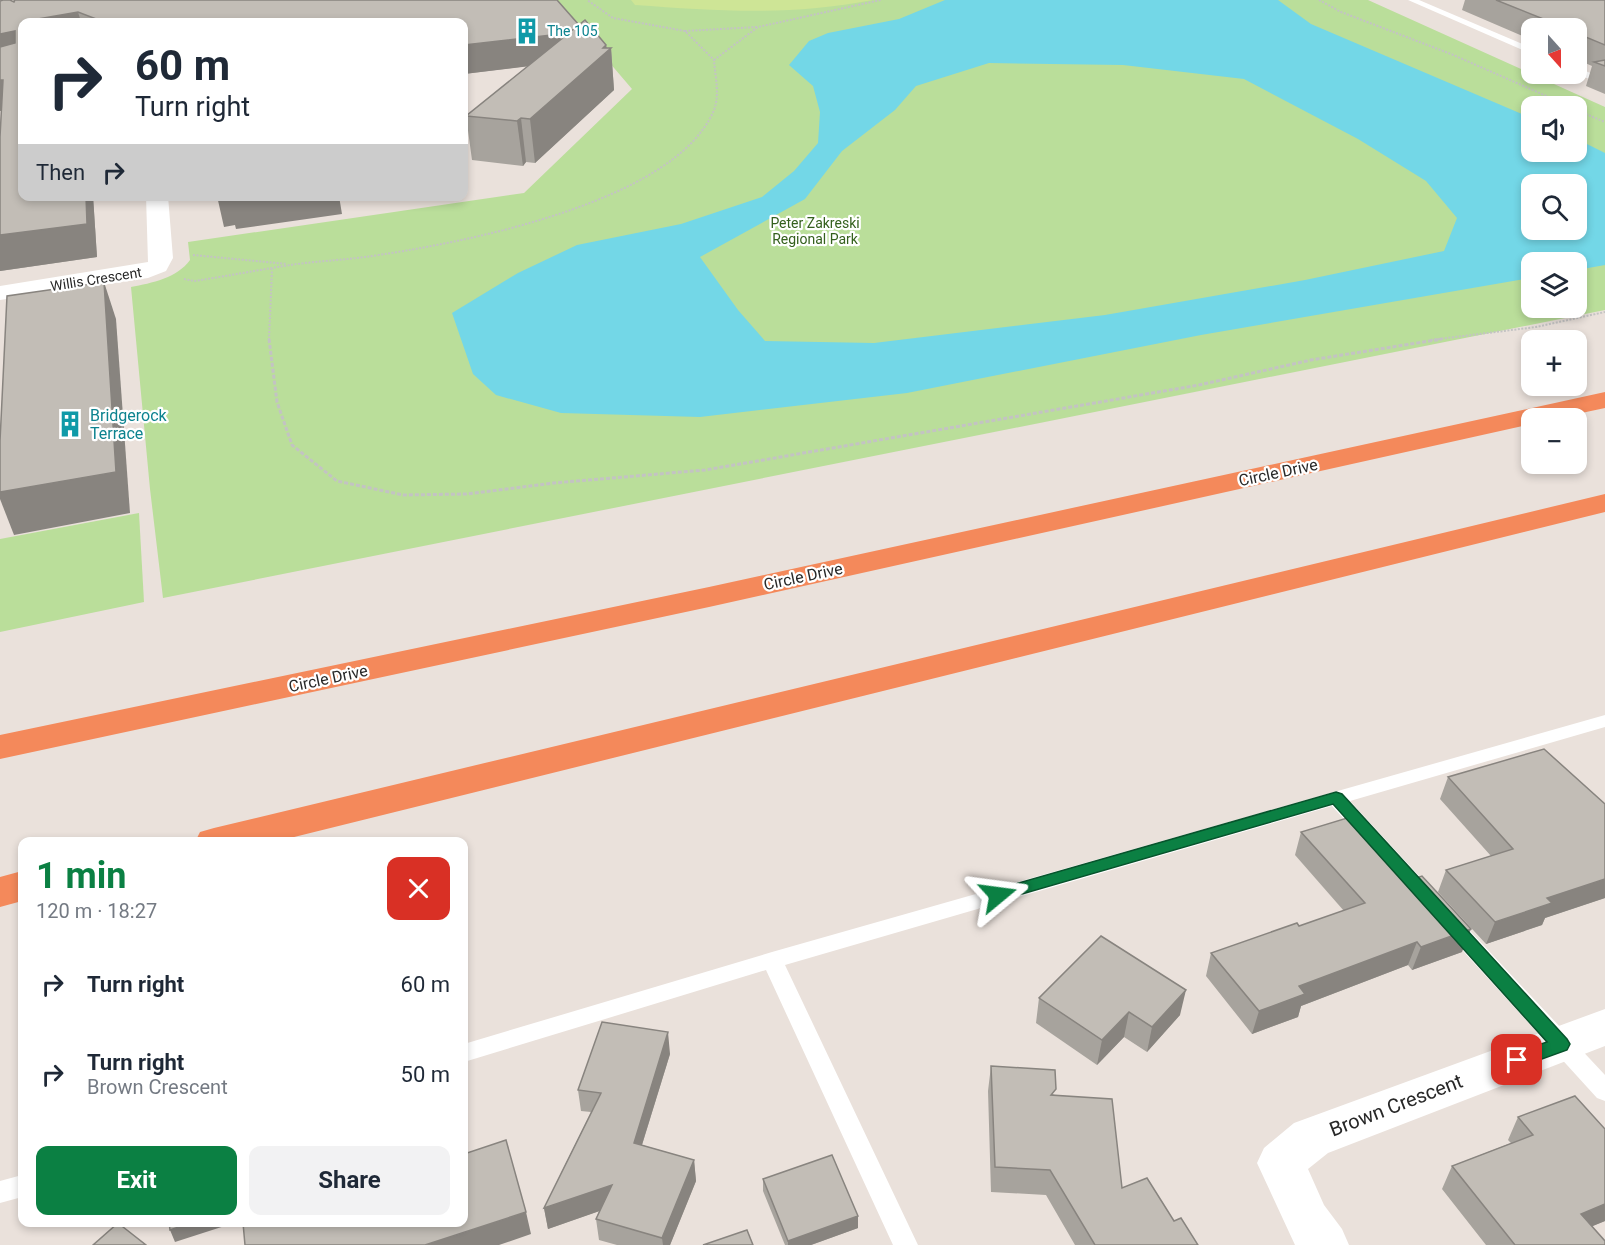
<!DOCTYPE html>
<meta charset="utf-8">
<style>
body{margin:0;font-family:Roboto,sans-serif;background:#f2f2f3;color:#1f2937;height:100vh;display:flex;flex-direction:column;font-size:22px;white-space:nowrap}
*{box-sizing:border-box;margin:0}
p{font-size:20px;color:#747a83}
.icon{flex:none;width:33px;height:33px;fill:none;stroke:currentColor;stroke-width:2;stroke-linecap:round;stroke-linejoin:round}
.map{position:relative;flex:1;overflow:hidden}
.side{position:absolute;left:18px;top:837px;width:450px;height:390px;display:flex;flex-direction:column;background:#fff;border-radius:12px;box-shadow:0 3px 9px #0003}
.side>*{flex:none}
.banner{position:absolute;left:18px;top:18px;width:450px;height:183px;border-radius:12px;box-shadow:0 3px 9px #0003;background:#fff;color:#1f2937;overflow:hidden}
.needle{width:39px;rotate:159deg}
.fabs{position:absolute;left:1521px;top:18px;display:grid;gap:12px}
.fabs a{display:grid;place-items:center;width:66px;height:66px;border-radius:12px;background:#fff;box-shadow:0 3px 9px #0003;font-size:30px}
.pin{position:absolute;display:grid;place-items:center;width:51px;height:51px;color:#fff;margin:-26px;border-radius:12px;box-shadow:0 3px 9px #0006}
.me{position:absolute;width:66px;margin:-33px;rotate:74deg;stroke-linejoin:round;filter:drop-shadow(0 0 4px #0008)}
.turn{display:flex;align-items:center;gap:21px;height:126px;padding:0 18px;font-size:27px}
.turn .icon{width:78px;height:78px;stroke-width:2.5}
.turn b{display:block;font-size:42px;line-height:51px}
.then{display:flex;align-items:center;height:57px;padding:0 18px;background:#0003;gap:12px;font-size:22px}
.round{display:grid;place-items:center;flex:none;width:63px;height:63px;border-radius:12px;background:#f2f2f3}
.head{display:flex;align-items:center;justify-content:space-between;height:102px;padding:0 18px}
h1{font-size:36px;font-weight:700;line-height:45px;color:#0b8043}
.action{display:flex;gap:12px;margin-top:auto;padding:12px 18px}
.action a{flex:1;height:69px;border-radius:12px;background:#0b8043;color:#fff;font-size:24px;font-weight:700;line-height:69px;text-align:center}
.action a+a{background:#f2f2f3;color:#1f2937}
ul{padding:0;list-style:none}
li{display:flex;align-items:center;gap:18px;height:90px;padding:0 18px}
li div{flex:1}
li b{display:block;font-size:22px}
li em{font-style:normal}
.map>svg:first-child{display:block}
.green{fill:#bade9a;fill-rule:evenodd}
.pitch{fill:#cee596}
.water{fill:#73d7e7;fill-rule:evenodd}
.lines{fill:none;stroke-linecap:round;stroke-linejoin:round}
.path-far1{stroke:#c3c3c3;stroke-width:2;stroke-dasharray:2 1.5;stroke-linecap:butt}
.path{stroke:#c3c3c3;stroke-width:3;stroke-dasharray:4 2;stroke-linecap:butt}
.lane{fill:#fff;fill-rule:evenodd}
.street{fill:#fff;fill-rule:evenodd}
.highway{fill:#f4895b;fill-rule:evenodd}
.wall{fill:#a7a39d}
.shaded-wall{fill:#88847f}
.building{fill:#c2bdb6;stroke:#88847f;stroke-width:1.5}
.route{fill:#0b8043;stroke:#07532c;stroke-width:1.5}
.labels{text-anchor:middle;stroke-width:4.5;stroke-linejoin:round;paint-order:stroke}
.far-culture-label{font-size:14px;fill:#0d838f;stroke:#fff;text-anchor:start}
.far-park-label{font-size:14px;fill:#34601d;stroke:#fff}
.far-street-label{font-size:14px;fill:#282828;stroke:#fff}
.culture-label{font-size:16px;fill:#0d838f;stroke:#fff;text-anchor:start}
.street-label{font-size:16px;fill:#282828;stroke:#fff}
.near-street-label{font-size:20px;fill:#282828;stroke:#fff}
</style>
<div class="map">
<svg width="1605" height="1245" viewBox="0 0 1605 1245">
<rect width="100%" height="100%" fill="#eae1db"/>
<g class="green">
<path d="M556 0H1368L1605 107V310L163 598 150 489 131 287C152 283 177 278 190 260L188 242 524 193 632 89ZM1532 106H1576V152H1532ZM1532 184H1576V230H1532ZM1532 262H1576V308H1532Z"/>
<path d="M139 513 144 602 0 632V539Z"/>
</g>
<path class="pitch" d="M631 0H873C790 16 719 11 635 5Z"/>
<path class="water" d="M945 0H1278L1311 24 1531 118 1532 152H1576L1577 139 1605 153V265L1577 270 1576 262H1532L1531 278 1201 335 907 393 700 417 561 413 496 395 473 374 452 313 518 273 577 245 681 224 762 197 794 171 818 143 820 112 813 86 789 65 809 41 828 33 899 19ZM989 63 1123 65 1244 79 1358 139 1426 181 1457 218 1444 251 1305 280 1105 315 874 343 765 341 738 310 700 257 805 199 842 151 895 110 916 86ZM1532 184H1576V230H1532Z"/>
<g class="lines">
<g class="path-far1">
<path d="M1319 0 1341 12 1451 54 1569 106"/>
<path d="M685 31 757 27"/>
<path d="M714 60 758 27 881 0"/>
<path d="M1576 110 1605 122"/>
<path d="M193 255 287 264"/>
<path d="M184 279 194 281C228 276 263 269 297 264 320 261 342 260 365 257 457 244 675 204 714 110 720 95 715 75 714 60L685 31 613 18 587 0"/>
<path d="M269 340 272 269"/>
<path d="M1431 340 1536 327 1605 312"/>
</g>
<path class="path" d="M269 339 277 402 292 445 337 481 403 495 466 494 554 483 705 470 1199 385 1311 360 1442 339"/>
<g class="lane">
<path d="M1408 0H1419L1532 48V54Z"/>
<path d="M1576 67 1595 75 1597 77 1592 80 1576 74Z"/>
<path d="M1605 715V727L1350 801 1433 891 1436 896 1433 901 1426 904 1419 901 1332 806 785 965 918 1245H893L766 970 464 1062V1044L772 952Z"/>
<path d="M1451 916 1458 918 1605 1075V1101L1597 1098 1444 930 1441 924 1444 918Z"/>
<path d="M22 1175V1197L0 1203V1181Z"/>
</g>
<g class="street">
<path d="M146 196H168L173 258 166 271 148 278 0 300V286L148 262Z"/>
<path d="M1605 1009V1046L1328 1153 1308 1169 1324 1205 1342 1229 1349 1245H1295L1257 1163 1264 1148 1294 1123Z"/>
</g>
<g class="highway">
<path d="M1605 392V408L1558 418H1532V424L709 607 0 759V735L709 587Z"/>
<path d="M1605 494V512L274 842H195L200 832 214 828Z"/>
<path d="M22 871V901L0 907V877Z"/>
</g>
</g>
<g class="wall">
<path d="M3 0H10L14 2 13 0H557L579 25 585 20 606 45 607 48H611L614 90 535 163 526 162 523 166 472 160 466 116 528 66 464 74V22H22V196H93L97 257 0 271V136L1 111H0V1Z"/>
<path d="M1465 0H1605V94L1586 86 1592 66 1576 59V28H1532V40L1462 10Z"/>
<path d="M1448 777 1605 804V898L1545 918 1542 925 1486 944 1438 892 1446 870 1491 856 1440 799Z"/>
<path d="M1301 832 1462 952 1412 970 1408 965 1301 1006 1298 1017 1252 1034 1206 976 1211 953 1299 926 1344 911 1295 855Z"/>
<path d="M1039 998 1180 1015 1147 1052 1124 1037 1097 1065 1036 1023Z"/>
<path d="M670 1054 642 1145 694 1160 696 1181 670 1245H617L599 1240 596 1219 599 1211 548 1229 544 1208 591 1112 581 1111 578 1090Z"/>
<path d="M991 1066 1055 1095 1122 1188 1174 1221 1198 1245H1075L1046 1195 991 1192 988 1091Z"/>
<path d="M1518 1117 1605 1129V1221L1592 1226 1605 1245H1486L1442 1189 1452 1166 1511 1143 1508 1140Z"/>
<path d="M763 1179 858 1216V1228L811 1245H785L763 1191Z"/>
</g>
<g class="shaded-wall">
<path d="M78 12 81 22H27V21Z"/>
<path d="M15 31 22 55 0 63V34Z"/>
<path d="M584 31 587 59 464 74V45Z"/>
<path d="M606 45 607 51 611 48 614 90 535 163 530 119Z"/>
<path d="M0 80H3L12 109 0 111Z"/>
<path d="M521 118 526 162 523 166 517 121Z"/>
<path d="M86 196H93L97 257 0 271V235Z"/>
<path d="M217 196H339L342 214 236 229 235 225 224 227Z"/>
<path d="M104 282 116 319 130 513 14 535 0 499V492Z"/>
<path d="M1605 879V898L1545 918 1542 925 1486 944 1495 922 1547 898Z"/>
<path d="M1471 929 1462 952 1412 970 1421 947Z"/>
<path d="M1417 942 1408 965 1301 1006 1298 1017 1252 1034 1259 1011 1299 986Z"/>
<path d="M1186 990 1180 1015 1147 1052 1152 1027Z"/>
<path d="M1129 1012 1124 1037 1097 1065 1102 1040Z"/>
<path d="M668 1032 670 1054 636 1164 634 1143Z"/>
<path d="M694 1160 696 1181 670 1245H663L662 1238Z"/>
<path d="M612 1185 614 1206 548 1229 544 1208Z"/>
<path d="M1605 1204V1221L1569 1236 1581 1214Z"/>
<path d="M526 1212 531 1234 499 1245H425Z"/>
<path d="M858 1216V1228L811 1245H788V1241Z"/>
<path d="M193 1222H237L175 1242 170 1230Z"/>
</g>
<g class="building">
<path d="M3 0H10L14 2 15 0H557L579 25 569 33 464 45V22H104L78 12 27 21V22H22V196H86L87 224 0 235V137L3 80H0V47L15 43V31L0 34V1Z"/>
<path d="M1496 0H1605V45L1576 33V28H1566Z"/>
<path d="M585 20 606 45 603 48H611L530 119 521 118 517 121 466 116Z"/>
<path d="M1605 60V66L1594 62Z"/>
<path d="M104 282 116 472 0 492V441L7 296Z"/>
<path d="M1544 749 1605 804V879L1547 898 1552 903 1495 922 1446 870 1513 849 1448 777Z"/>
<path d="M1347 818 1407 881 1422 876 1471 929 1421 947 1417 942 1299 986 1305 994 1259 1011 1211 953 1297 923 1299 926 1365 903 1301 832Z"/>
<path d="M1101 936 1186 990 1152 1027 1129 1012 1102 1040 1039 998Z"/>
<path d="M602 1022 668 1032 634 1143 694 1160 662 1238 596 1219 612 1185 544 1208 601 1093 578 1090Z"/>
<path d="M991 1066 1055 1070 1056 1089 1051 1095 1112 1099 1122 1188 1147 1178 1174 1221 1181 1218 1198 1245H1095L1050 1170 995 1167Z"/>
<path d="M1575 1096 1605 1129V1204L1581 1214 1605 1241V1245H1515L1452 1166 1533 1135 1518 1117Z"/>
<path d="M506 1140 526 1212 425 1245H245L243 1223 245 1222H464V1154Z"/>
<path d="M832 1155 858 1216 788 1241 763 1179Z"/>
<path d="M169 1222H193L170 1230Z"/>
<path d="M118 1223 146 1245H93Z"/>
<path d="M747 1230 753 1245H703Z"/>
</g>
<path class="route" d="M1336 792 1342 794 1567 1039 1570 1044 1567 1050 1517 1068 1510 1066 1507 1060 1510 1055 1547 1042 1333 804 998 901 990 895 998 889Z"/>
<defs>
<g id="building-bare" transform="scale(2.07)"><path d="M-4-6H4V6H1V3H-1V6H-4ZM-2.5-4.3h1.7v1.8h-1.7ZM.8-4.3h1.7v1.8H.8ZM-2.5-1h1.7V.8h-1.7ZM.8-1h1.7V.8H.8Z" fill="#0f9aa8" stroke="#fff" stroke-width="2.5" paint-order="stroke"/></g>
</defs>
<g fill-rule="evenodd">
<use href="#building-bare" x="527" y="31"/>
<use href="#building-bare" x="70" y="424"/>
</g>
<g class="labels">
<g class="far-culture-label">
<text x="547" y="36">The 105</text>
</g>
<g class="far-park-label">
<text x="815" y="228">Peter Zakreski<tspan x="815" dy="16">Regional Park</tspan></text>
</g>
<g class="far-street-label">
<text transform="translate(96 279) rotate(-9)" y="5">Willis Crescent</text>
</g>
<g class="culture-label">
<text x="90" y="421">Bridgerock<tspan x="90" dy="18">Terrace</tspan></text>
</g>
<g class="street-label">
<text transform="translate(1278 472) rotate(-12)" y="6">Circle Drive</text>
<text transform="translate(803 576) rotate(-12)" y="6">Circle Drive</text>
<text transform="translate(328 678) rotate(-12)" y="6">Circle Drive</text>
</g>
<g class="near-street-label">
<text transform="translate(1396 1105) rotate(-21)" y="7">Brown Crescent</text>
</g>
</g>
</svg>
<div class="fabs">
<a><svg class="needle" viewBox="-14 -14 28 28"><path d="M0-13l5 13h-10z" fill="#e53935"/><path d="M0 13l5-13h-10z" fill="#747a83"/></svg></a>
<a><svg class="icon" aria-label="sound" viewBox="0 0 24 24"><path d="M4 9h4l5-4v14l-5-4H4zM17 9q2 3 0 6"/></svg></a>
<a><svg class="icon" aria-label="search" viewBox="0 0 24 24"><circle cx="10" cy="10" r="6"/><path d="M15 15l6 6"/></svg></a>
<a><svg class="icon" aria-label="layers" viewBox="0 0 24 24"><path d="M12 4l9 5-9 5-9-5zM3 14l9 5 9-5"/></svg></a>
<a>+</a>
<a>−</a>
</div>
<div class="pin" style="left:1517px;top:1060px;background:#d93025"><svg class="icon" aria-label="arrive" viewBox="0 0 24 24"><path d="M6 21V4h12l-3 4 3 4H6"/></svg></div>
<svg class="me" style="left:998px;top:895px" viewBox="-20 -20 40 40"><path d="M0-17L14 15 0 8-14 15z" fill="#0b8043" stroke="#fff" stroke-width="4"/></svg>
<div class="banner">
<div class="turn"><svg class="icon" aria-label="right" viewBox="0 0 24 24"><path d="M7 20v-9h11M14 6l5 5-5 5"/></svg><div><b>60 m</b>Turn right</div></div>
<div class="then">Then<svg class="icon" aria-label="right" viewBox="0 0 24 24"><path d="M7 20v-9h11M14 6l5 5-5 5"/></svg></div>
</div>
<section class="side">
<div class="head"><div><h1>1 min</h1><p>120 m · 18:27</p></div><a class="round" style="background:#d93025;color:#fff"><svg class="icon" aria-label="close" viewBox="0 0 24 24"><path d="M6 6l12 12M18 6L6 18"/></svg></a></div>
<ul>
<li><svg class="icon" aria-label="right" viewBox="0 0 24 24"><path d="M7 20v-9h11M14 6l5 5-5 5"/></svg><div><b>Turn right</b></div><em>60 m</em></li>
<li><svg class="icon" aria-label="right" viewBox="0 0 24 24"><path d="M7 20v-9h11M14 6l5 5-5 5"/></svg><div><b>Turn right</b><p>Brown Crescent</p></div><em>50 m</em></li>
</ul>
<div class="action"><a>Exit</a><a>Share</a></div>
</section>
</div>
